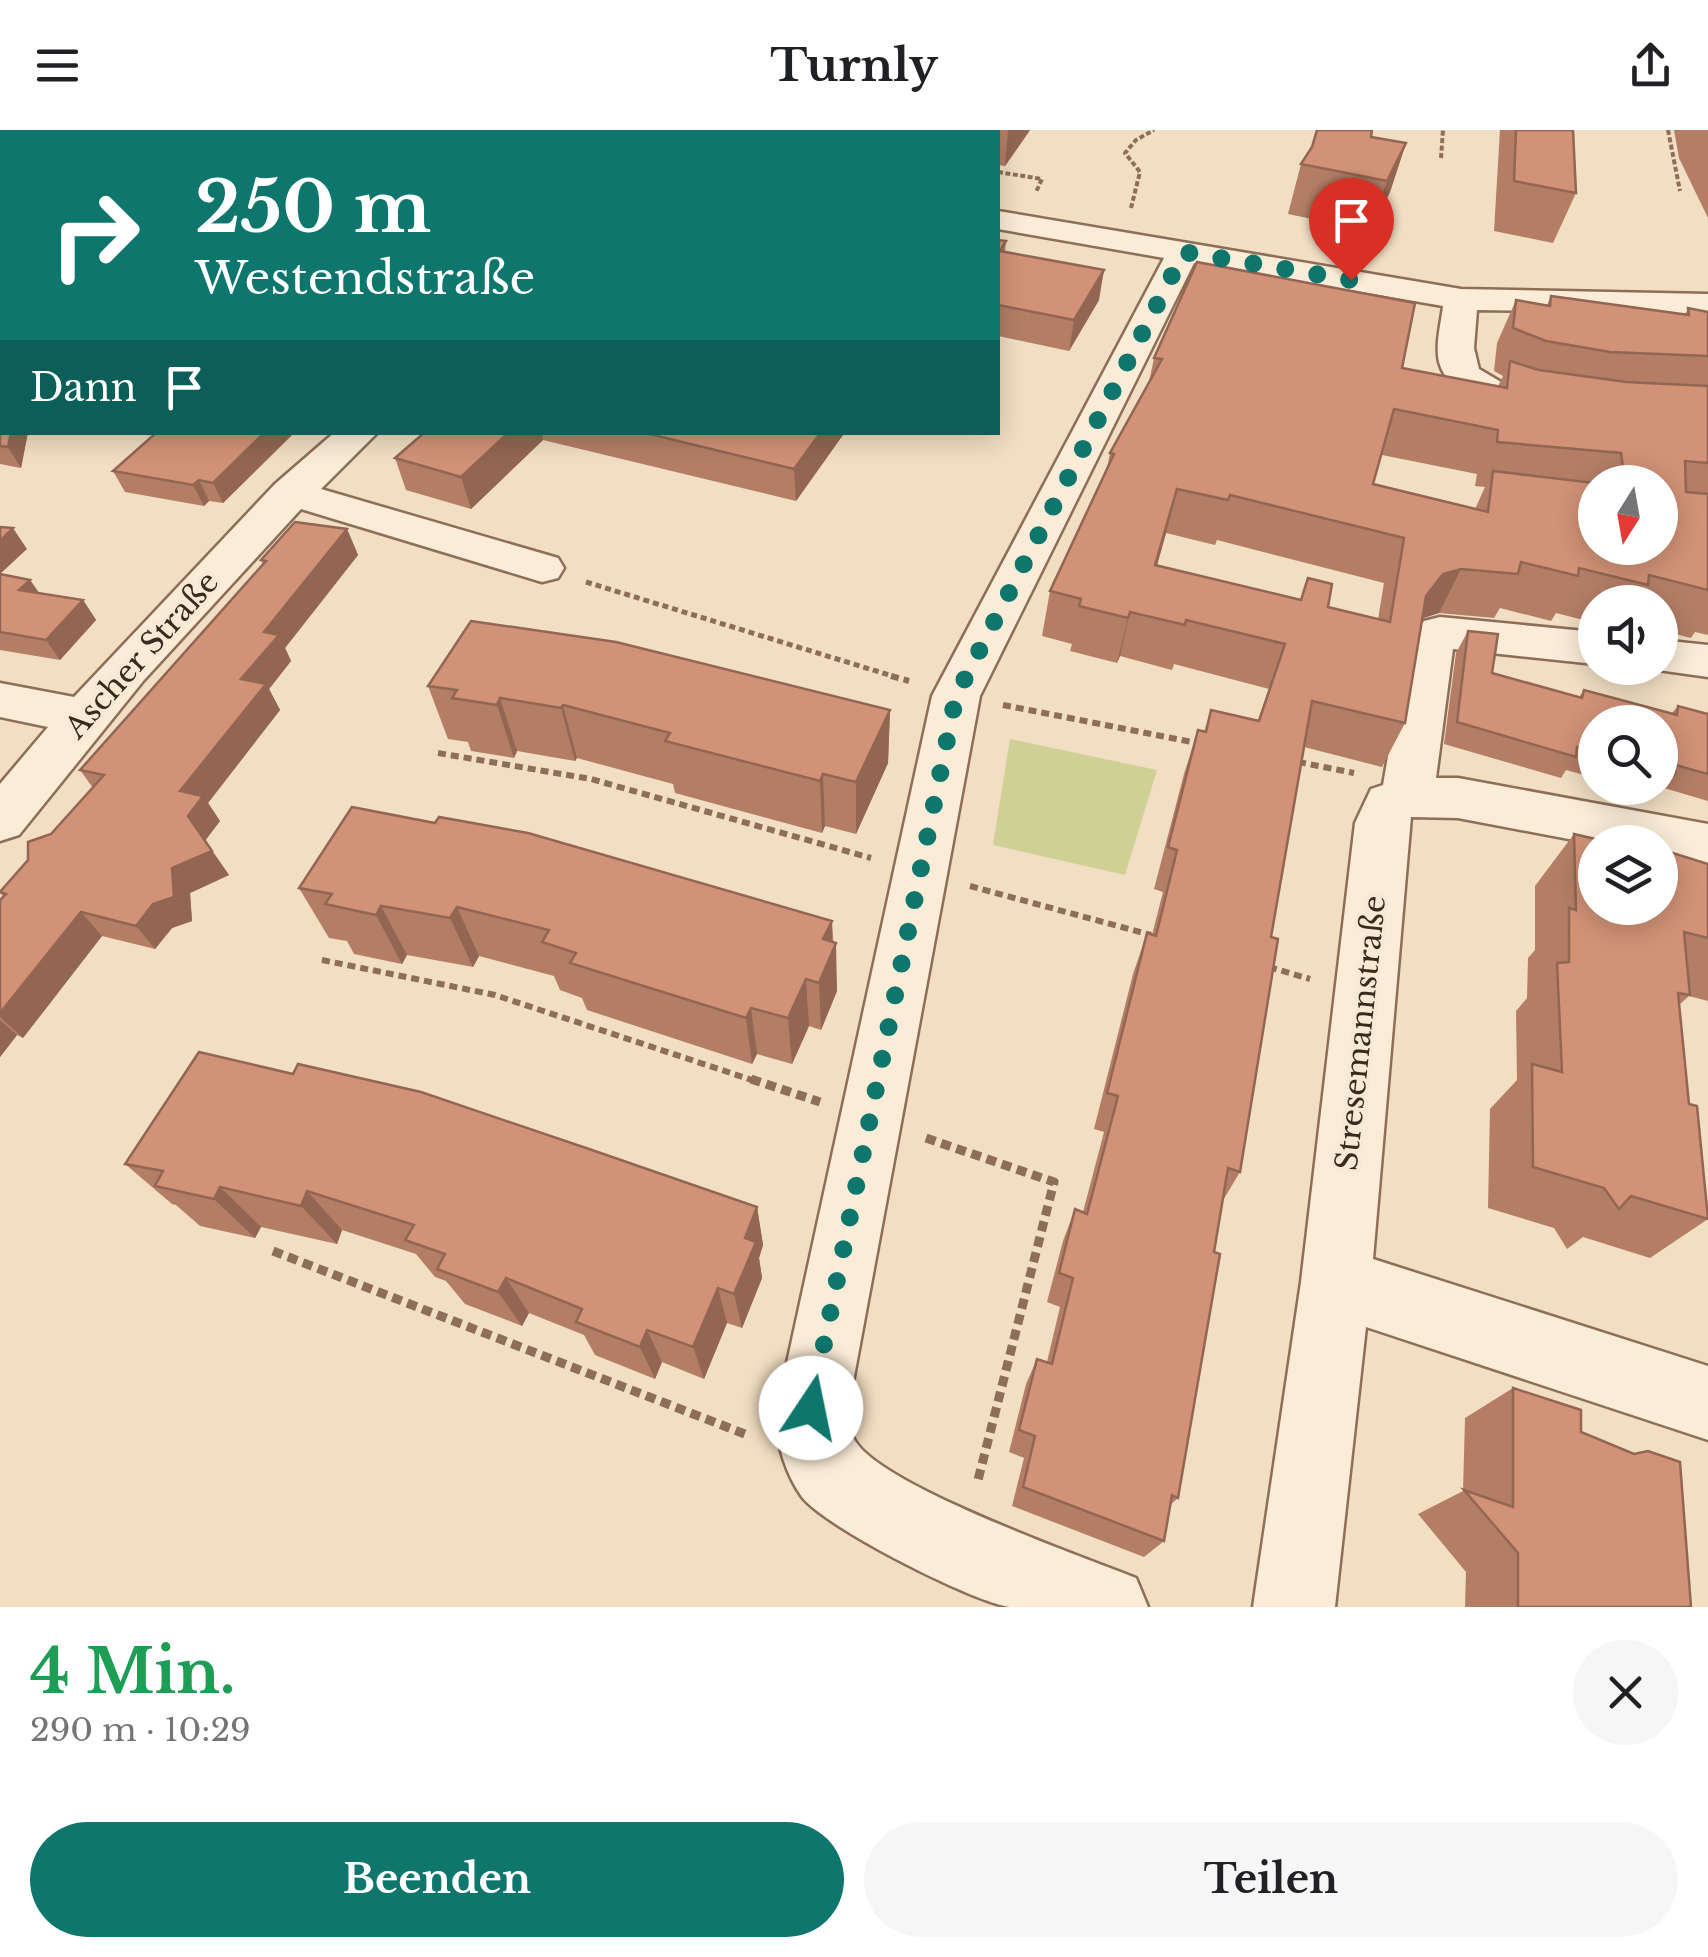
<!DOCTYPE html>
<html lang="de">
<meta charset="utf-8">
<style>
body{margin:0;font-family:"Libre Baskerville",serif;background:#f6f6f6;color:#202124;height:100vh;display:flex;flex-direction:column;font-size:38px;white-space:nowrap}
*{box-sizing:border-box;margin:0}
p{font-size:32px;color:#757577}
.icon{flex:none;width:55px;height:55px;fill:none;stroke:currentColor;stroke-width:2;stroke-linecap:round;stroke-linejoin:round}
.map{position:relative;height:1477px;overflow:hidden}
.sheet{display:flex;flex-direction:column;background:#fff;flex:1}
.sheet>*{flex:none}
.guide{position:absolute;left:0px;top:0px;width:1000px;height:305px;box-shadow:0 5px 25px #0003;background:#0f766e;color:#fff;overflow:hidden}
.needle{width:65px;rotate:191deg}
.fabs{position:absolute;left:1578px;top:335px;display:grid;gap:20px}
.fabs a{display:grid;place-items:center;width:100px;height:100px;border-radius:50%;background:#fff;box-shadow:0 5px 25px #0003;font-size:50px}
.pin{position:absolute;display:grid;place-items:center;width:85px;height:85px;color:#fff;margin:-102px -42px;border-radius:50% 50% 50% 0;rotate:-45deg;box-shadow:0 0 10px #0007}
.pin .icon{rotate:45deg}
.me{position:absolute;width:110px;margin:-55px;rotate:11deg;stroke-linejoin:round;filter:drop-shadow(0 0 8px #0008)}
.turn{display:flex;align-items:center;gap:35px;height:210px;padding:0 30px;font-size:45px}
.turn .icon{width:130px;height:130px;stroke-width:2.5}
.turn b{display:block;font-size:70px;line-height:85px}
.then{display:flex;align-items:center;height:95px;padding:0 30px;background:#0003;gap:20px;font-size:38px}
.round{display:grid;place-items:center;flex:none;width:105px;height:105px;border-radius:52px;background:#f6f6f6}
.overview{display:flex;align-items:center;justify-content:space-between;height:170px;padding:0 30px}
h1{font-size:60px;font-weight:800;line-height:75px;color:#1e9e55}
.primary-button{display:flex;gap:20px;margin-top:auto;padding:20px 30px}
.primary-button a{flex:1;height:115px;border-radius:60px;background:#0f766e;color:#fff;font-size:40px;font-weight:800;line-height:115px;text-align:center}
.primary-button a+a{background:#f6f6f6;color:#202124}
header{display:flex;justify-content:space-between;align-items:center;height:130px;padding:0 30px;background:#fff;font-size:45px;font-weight:800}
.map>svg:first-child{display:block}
.green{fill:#cfd096}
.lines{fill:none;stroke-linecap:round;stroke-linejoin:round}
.minor-casing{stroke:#8c6e59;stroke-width:5}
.path-far3{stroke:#8c6e59;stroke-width:4;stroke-dasharray:5 2.5;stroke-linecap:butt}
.path-far2{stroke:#8c6e59;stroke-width:5;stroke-dasharray:6 4;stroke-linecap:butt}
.path-far1{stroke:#8c6e59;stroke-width:6;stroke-dasharray:8 5;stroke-linecap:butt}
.path{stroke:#8c6e59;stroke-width:9;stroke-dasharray:10 6;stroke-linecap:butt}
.minor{fill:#fbecd7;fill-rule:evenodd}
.wall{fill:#b47e66;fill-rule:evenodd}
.shaded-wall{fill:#926653}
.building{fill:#d19277;stroke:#926653;stroke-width:2.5;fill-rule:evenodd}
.route{stroke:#0f766e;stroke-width:18;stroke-dasharray:0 32.4}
.labels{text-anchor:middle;stroke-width:8;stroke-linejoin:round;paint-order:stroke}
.street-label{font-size:30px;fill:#3b291e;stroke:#f7e9d3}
</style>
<header><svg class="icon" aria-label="menu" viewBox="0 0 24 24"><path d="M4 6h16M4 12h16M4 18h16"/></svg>Turnly<svg class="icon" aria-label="share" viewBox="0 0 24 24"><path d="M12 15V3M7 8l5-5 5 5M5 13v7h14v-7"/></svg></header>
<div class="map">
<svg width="1708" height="1477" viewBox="0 0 1708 1477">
<rect width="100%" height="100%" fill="#f1dec3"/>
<path class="green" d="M1010 609 1157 640 1125 745 993 715Z"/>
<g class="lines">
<g class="minor-casing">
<g id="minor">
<path d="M998 81 1461 159 1708 164V184L1477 180 1474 218 1479 239 1506 255 1554 265 1560 273 1554 281C1518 290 1450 273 1439 232 1435 214 1441 194 1443 176L1194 133 980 566 848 1279C850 1289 850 1301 854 1309 878 1355 1081 1426 1136 1448L1148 1477C1103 1477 1054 1477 1010 1477 972 1472 825 1397 802 1367 786 1345 777 1314 775 1288L932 566 1164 128 998 99Z"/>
<path d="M335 302H378L321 359 558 428 564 438 558 448 542 452 301 379 144 550 19 705 0 711V654L48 597 0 587V553L74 567 275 354Z"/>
<path d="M1440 487 1595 502V534L1453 519 1436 648H1458L1708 694V736L1660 727V712L1595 714 1458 688 1411 687 1373 1129 1708 1236V1310L1366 1197 1335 1477H1253L1301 1152 1355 693 1371 659 1383 655 1408 511 1424 491Z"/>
<path d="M1660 510 1708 515V547L1644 538H1660Z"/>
</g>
</g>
<g class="path-far3">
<path d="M779 0 796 2"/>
<path d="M1668 0 1680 61"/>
<path d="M1441 28 1443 0"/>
<path d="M998 42 1042 49 1036 62"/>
<path d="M1131 78 1140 42 1125 23 1136 10 1154 0"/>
</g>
<g class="path-far2">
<path d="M144 302 160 305"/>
<path d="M586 452 899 548"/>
</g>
<g class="path-far1">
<path d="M891 546 909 551"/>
<path d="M1003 575 1202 614"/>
<path d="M438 623 591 649 871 728"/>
<path d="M1298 632 1354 643"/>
<path d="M970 756 1151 805"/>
<path d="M322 830 495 865 758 952"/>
<path d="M1269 837 1310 849"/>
</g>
<g class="path">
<path d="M751 949 820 972"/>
<path d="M926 1008 1054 1052 977 1354"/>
<path d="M273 1121 750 1306"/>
</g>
<use href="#minor" class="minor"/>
</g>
<g class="wall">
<path d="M0 0H679L676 2H2V21H0Z"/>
<path d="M893 0H1030L1005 36 998 35V2H893Z"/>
<path d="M1500 0H1573L1576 63 1553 113 1494 101Z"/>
<path d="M1674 0H1708V88L1679 28Z"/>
<path d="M1371 7 1406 13 1390 62 1370 101 1288 84 1301 34Z"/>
<path d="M998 110 1006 111 1005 122 1099 170 1069 221 998 206Z"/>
<path d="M1551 166 1685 185 1688 178 1708 182V505L1695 502 1691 508 1660 500V472H1595V493L1556 483 1551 491 1500 478 1494 488 1439 483 1422 488 1405 593 1382 637 1304 617 1271 807 1240 1042 1222 1072 1178 1368 1170 1375 1164 1411 1144 1427 1012 1376 1024 1328 1009 1322 1026 1254 1037 1229 1047 1232 1060 1177 1047 1172 1063 1111 1075 1079 1083 1082 1104 1002 1094 999 1133 844 1147 803 1152 805 1163 762 1154 759 1184 644 1198 600 1204 602 1211 580 1258 590 1269 559 1174 534 1172 540 1120 526 1117 533 1070 521 1072 514 1042 506 1050 461 1107 338 1110 323 1149 252 1154 228 1402 238 1498 256 1503 246 1494 241 1497 213 1516 170 1547 175ZM1382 325 1477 344 1475 356 1485 357 1475 379 1373 354ZM1595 352H1660L1595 418ZM1166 403 1215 415 1217 410 1384 453 1378 489 1157 436Z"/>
<path d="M0 276 2 302H28L21 338 0 334Z"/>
<path d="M157 302H295L223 373 209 371 204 376 125 362 113 341Z"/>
<path d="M425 302H845L796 371 543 310 471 379 406 360 395 328Z"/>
<path d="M347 399 358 425 285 518 291 531 269 559 280 580 208 673 220 691 205 710 229 745 190 763 192 791 172 798 155 819 102 806 23 908 17 905 0 927V770L3 766 0 763 93 658 80 640 263 434 261 430Z"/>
<path d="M0 444 30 450 39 463 83 470 96 490 60 530 0 520Z"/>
<path d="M1468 501 1492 543 1579 567 1584 560 1672 583 1678 576 1708 584V671L1664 658 1657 666 1628 658H1660V592H1595V648L1566 640 1561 648 1444 614 1456 523Z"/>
<path d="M428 556 890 580 888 633 856 704 825 696 822 703 675 663 673 654 577 628 575 631 517 621 514 628 471 621 468 612 448 609Z"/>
<path d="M1574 704 1708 734V871L1689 866 1679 875 1689 974 1708 1089 1650 1128 1583 1107 1567 1119 1554 1098 1488 1078 1490 979 1517 950 1516 881 1527 868 1528 828 1535 820V756Z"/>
<path d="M299 758 832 791 837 861 821 900 809 896 792 934 757 924 752 934 587 880 582 868 560 860 554 846 479 826 473 837 407 825 402 834 354 824 347 811 329 808Z"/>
<path d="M293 944 757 1077 763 1115 759 1128 762 1148 742 1198 727 1193 704 1249 662 1232 655 1249 595 1225 584 1205 529 1183 522 1196 465 1174 446 1151 435 1147 416 1124 342 1100 337 1114 261 1097 255 1108 200 1096 176 1075 172 1074 125 1034Z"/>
<path d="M1513 1258 1581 1302 1691 1477H1465L1466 1442 1418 1384 1463 1361 1465 1288Z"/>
</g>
<g class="shaded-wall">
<path d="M655 0H679L676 2H652Z"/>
<path d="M1008 0H1030L1005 36Z"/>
<path d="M1406 13 1390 62 1370 101 1387 51Z"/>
<path d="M1104 140 1099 170 1069 221 1074 190Z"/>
<path d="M2 227V256L0 258V229Z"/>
<path d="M11 302H28L21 338 8 317Z"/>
<path d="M265 302H295L223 373 213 353Z"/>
<path d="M509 302H542L543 310 471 379 461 347Z"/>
<path d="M821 302H845L796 371 794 339Z"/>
<path d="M199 350 209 371 204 376 193 355Z"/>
<path d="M1177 359 1166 403 1144 480 1155 435Z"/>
<path d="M13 398 27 419 0 444V411Z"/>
<path d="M347 399 358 425 285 518 291 531 269 559 280 580 208 673 220 691 205 711 188 686 180 661 241 549 264 502Z"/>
<path d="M1461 439 1439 483 1421 489 1426 466 1443 444Z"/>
<path d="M30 450 44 470 19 460Z"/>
<path d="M83 470 96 490 60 530 46 510Z"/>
<path d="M1130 482 1120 526 1117 533 1128 488Z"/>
<path d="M500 568 517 621 514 628 497 575Z"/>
<path d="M563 575 577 628 575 631 561 578Z"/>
<path d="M890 580 888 633 856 704V652Z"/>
<path d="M823 644 825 696 822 703 820 651Z"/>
<path d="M212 721 229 745 190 763 192 791 172 798 155 819 136 796 172 738Z"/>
<path d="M381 776 407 825 402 834 376 785Z"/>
<path d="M457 777 479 826 473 837 450 788Z"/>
<path d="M81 782 102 806 23 908 0 887V883Z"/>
<path d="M832 791V822L836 813 837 861 821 900 819 853 823 809Z"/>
<path d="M806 849 809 896 792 934 788 888Z"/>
<path d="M751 878 757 924 752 934 746 888Z"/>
<path d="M0 890 17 905 0 927Z"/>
<path d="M220 1057 261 1097 255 1108 214 1069Z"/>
<path d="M307 1061 342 1100 337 1114 301 1076Z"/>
<path d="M757 1077 763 1115 759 1128 762 1148 742 1198 734 1164 745 1108Z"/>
<path d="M506 1148 529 1183 522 1196 498 1162Z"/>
<path d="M718 1158 727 1193 704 1249 693 1217Z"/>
<path d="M647 1200 662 1232 655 1249 640 1217Z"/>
</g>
<g class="building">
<path d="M0 0H655L652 2H2V4H0Z"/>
<path d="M1317 0H1372L1371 7 1406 13 1387 51 1301 34 1312 17Z"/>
<path d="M1516 0H1573L1576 63 1514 51Z"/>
<path d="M2 41V227L0 229V43Z"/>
<path d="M998 110 1006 111 1000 121 1104 140 1074 190 998 175Z"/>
<path d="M1197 132 1415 173 1402 238 1507 258 1510 231 1539 240 1626 252 1708 256V333L1685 331 1686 362 1708 364V460L1649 445 1648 455 1579 438 1578 446 1521 432 1518 444 1461 439 1443 444 1426 466 1405 593 1312 571 1271 807 1278 809 1240 1042 1228 1038 1214 1122 1220 1124 1178 1368 1172 1365 1164 1411 1023 1357 1035 1306 1019 1300 1037 1229 1052 1234 1073 1148 1059 1143 1075 1079 1087 1084 1118 966 1107 963 1147 803 1156 806 1177 720 1168 717 1198 600 1206 602 1211 580 1259 591 1285 514 1186 490 1185 495 1130 482 1128 488 1079 476 1081 469 1050 461 1114 324 1110 323 1162 229 1154 228ZM1394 279 1498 300 1497 312 1621 323 1625 352H1660V418H1595V353L1493 341 1488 382 1373 354ZM1177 359 1228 370 1230 365 1404 408 1390 492 1328 477 1332 454 1308 448 1301 470 1155 435Z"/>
<path d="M1551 166 1689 185 1688 178 1708 182V226L1610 222 1546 211 1513 198 1516 170 1550 176Z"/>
<path d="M0 276 2 277V302H11L8 317 0 316Z"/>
<path d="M157 302H265L213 353 199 350 193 355 113 341Z"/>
<path d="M425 302H509L461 347 395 328Z"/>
<path d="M641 302H821L794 339Z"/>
<path d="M295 392 347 399 264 502 279 505 241 549 266 554 180 661 203 666 188 686 212 721 172 738 174 767 153 774 136 796 81 782 0 883V770L6 764 0 762 28 730V712L51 704 104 645 80 640 266 431 261 430Z"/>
<path d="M0 397 13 398 0 411Z"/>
<path d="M0 444 30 450 19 460 83 470 46 510 0 502Z"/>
<path d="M471 491 616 512 890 580 856 652 823 644 820 651 665 611 670 603 563 575 561 578 500 568 497 575 452 568 457 560 428 556Z"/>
<path d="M1468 501 1498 504 1492 543 1582 568 1584 560 1677 585 1678 576 1708 584V644L1675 635V644L1660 640V592H1595V622L1577 617 1576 627 1457 592Z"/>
<path d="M352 677 435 693 439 687 528 703 832 791 823 809 836 813 819 853 806 849 788 888 751 878 746 888 570 833 576 823 542 812 549 800 457 777 450 788 381 776 376 785 325 774 332 764 299 758Z"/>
<path d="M1574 704 1608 712H1595V778H1660V719L1708 734V808L1684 802 1690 865 1678 863 1689 974 1697 976 1708 1089 1631 1066 1619 1079 1604 1058 1533 1037 1532 934 1562 942 1557 833 1569 832V778L1576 780Z"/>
<path d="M199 922 293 944 298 934 421 962 589 1019 757 1077 745 1108 756 1112 734 1164 718 1158 693 1217 647 1200 640 1217 576 1192 582 1179 506 1148 498 1162 437 1139 445 1124 405 1110 414 1095 307 1061 301 1076 220 1057 214 1069 155 1056 163 1041 125 1034Z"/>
<path d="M1513 1258 1581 1280V1302L1634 1324 1648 1321 1680 1332 1691 1477H1518V1423L1464 1360 1513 1377Z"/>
</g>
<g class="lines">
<path class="route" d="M811 1278 956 566 1184 122 1351 150"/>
</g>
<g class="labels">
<g class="street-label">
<text transform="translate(142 525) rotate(-48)" y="10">Ascher Straße</text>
<text transform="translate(1361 903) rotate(-84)" y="10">Stresemannstraße</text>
</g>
</g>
</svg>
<div class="fabs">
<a><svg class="needle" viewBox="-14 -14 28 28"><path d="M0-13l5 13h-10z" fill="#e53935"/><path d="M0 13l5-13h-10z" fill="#757577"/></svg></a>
<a><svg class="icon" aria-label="sound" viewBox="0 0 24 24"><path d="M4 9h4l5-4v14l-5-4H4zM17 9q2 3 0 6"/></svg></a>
<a><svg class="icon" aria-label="search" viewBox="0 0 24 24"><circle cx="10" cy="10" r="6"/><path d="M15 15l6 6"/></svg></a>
<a><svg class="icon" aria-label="layers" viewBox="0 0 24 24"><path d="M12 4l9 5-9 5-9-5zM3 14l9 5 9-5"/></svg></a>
</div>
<div class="pin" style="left:1351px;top:150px;background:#d93025"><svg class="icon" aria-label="arrive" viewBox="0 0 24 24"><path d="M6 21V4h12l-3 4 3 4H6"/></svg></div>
<svg class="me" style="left:811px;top:1278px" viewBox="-20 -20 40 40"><circle r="19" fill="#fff"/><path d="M0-13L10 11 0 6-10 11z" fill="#0f766e"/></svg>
<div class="guide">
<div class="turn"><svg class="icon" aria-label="right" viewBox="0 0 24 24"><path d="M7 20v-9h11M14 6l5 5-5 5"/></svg><div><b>250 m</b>Westendstraße</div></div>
<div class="then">Dann<svg class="icon" aria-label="arrive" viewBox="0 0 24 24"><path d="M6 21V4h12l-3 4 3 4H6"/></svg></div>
</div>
</div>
<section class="sheet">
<div class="overview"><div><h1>4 Min.</h1><p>290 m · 10:29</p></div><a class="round"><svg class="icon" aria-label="close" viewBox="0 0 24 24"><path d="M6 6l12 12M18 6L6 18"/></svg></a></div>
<div class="primary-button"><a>Beenden</a><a>Teilen</a></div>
</section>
